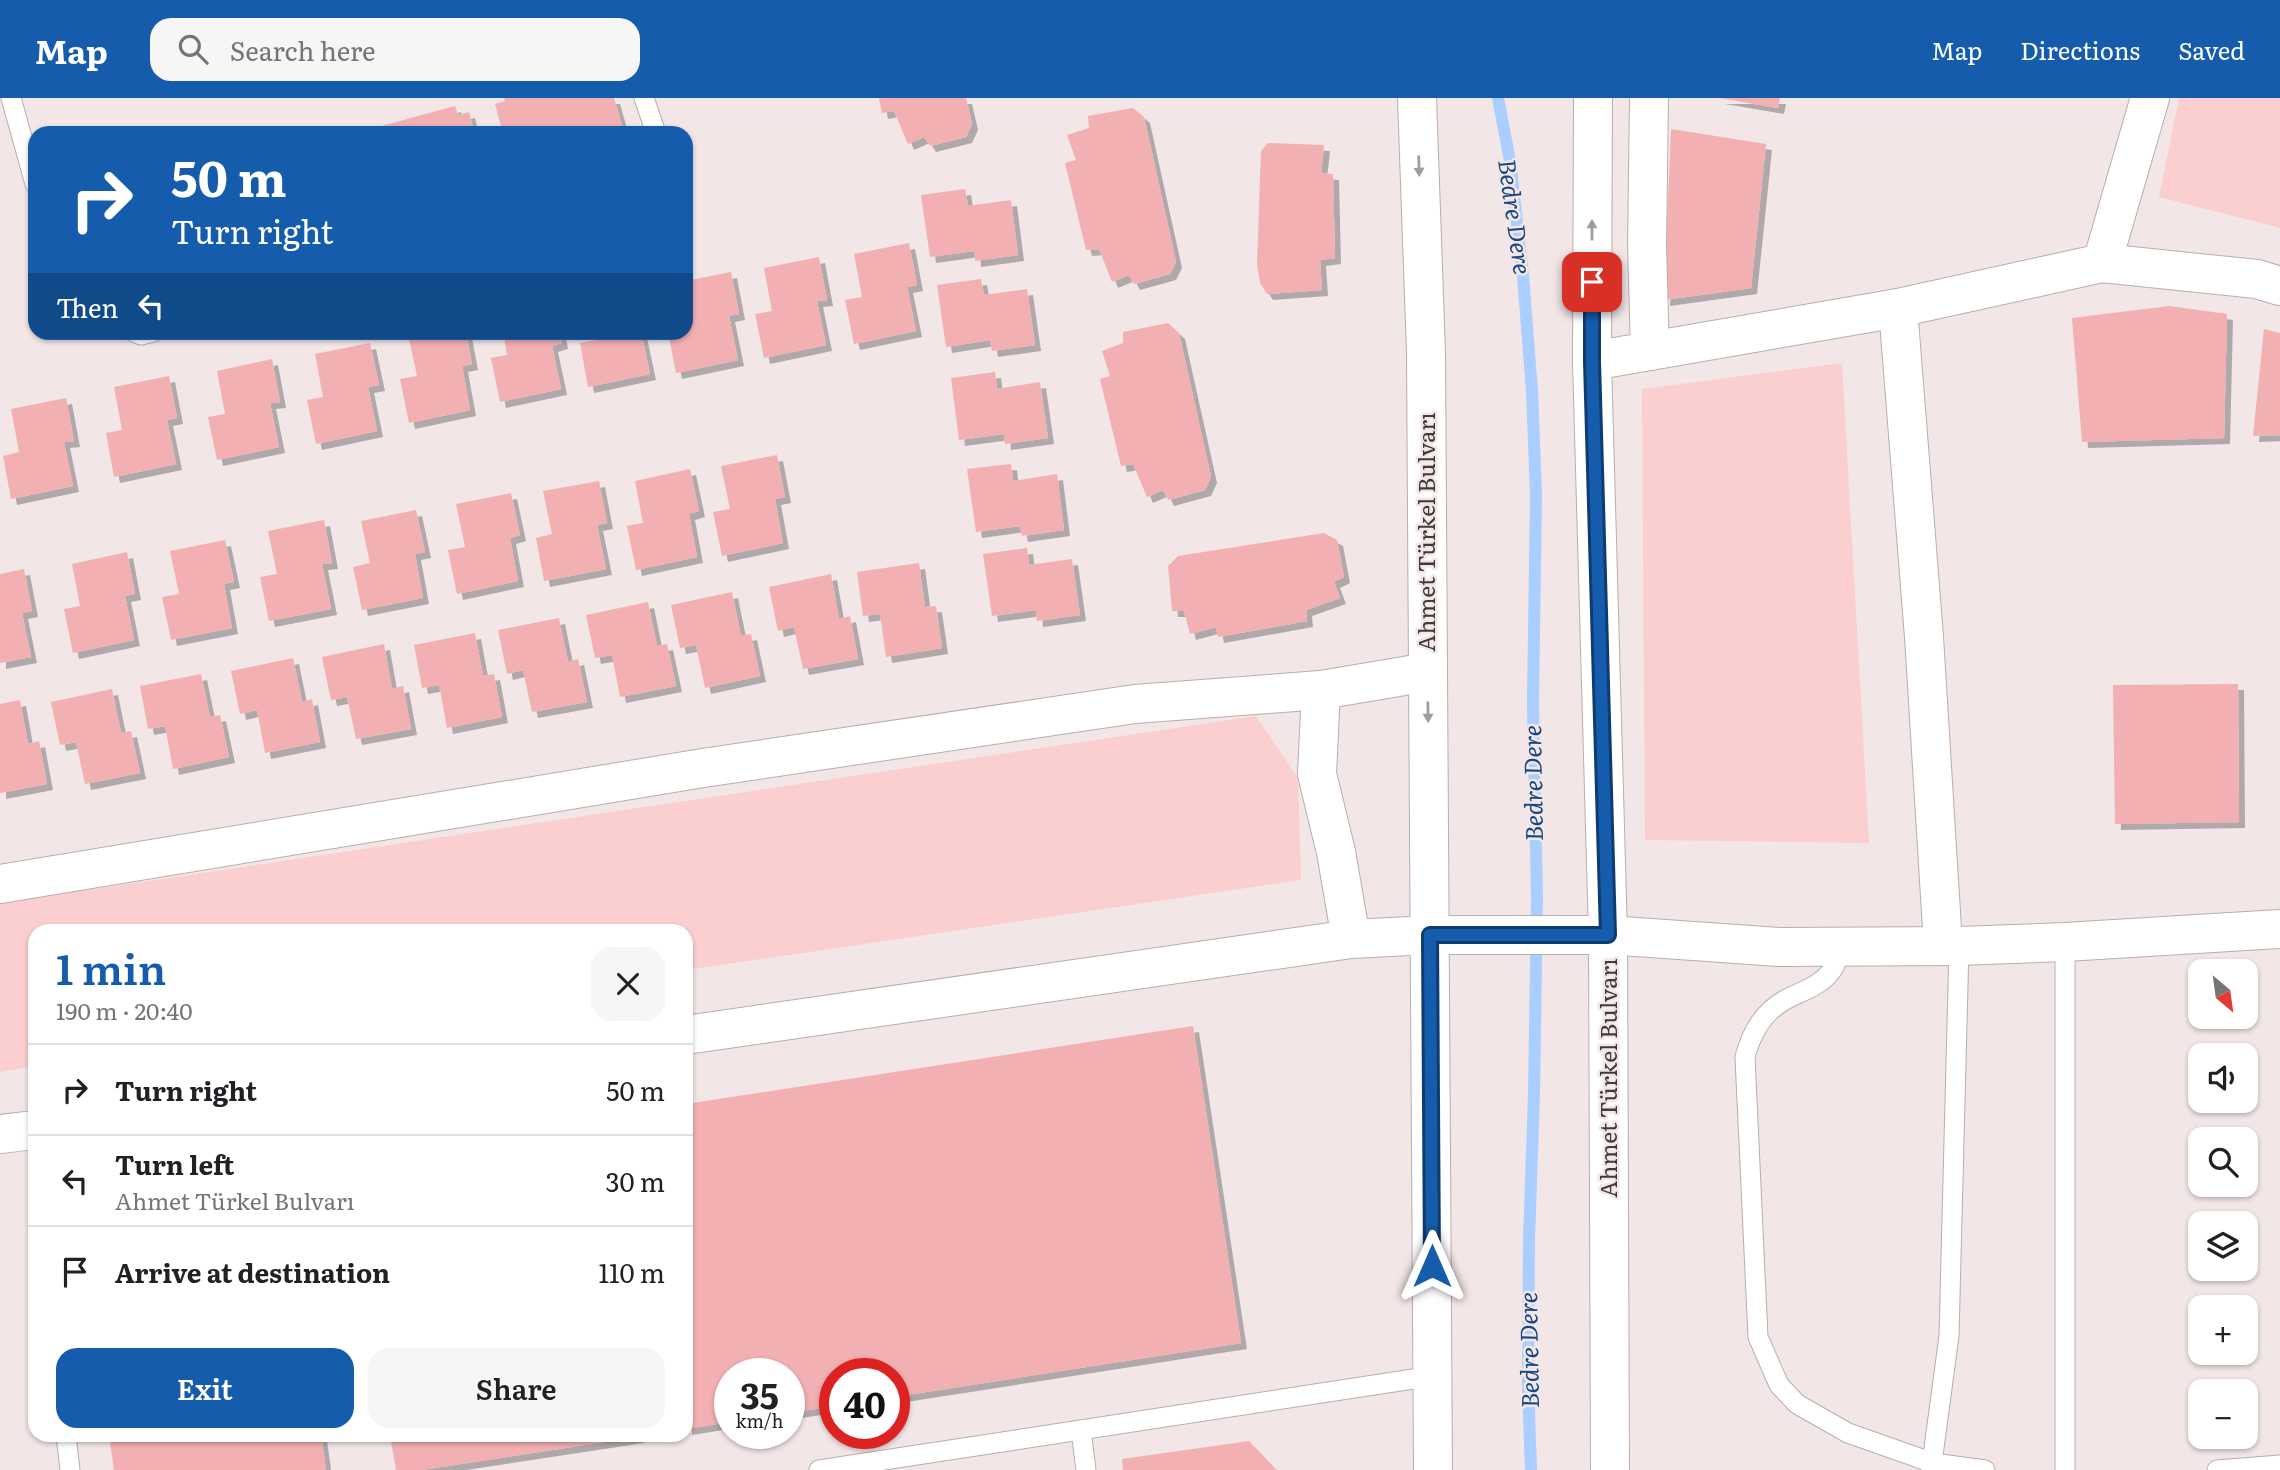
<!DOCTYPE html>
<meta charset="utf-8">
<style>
body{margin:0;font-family:Literata,serif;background:#f6f6f6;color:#202124;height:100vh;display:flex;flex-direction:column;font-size:26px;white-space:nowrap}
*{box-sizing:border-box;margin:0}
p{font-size:23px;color:#757577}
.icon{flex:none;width:38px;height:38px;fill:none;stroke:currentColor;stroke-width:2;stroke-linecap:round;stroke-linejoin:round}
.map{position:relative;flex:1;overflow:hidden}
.panel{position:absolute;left:28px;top:826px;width:665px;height:518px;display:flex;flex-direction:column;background:#fff;border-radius:21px;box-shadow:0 2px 5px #0004}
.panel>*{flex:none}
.hud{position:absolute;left:28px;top:28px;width:665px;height:214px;border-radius:21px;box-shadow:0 2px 5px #0004;background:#155dac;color:#fff;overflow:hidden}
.needle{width:46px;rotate:151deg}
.controls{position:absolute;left:2188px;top:861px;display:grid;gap:14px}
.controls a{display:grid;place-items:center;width:70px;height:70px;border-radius:14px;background:#fff;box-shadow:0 2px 5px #0004;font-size:35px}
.speed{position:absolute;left:714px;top:1260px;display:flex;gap:14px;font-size:35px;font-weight:700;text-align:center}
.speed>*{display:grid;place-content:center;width:91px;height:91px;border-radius:50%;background:#fff;box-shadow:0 2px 5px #0004;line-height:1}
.speed small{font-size:18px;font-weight:400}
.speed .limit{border:10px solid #d22;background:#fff;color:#111}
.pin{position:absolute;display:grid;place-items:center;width:60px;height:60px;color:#fff;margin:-30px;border-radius:14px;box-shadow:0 4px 10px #0006}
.me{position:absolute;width:77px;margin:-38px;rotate:0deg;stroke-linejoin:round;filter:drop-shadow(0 0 5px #0008)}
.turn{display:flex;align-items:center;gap:24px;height:147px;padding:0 28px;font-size:32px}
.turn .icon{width:91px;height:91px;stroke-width:2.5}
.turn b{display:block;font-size:49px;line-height:60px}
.then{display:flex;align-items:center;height:66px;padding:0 28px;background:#0003;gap:14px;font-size:26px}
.round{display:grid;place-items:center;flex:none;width:74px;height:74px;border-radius:21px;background:#f6f6f6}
.summary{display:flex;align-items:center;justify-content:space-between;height:119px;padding:0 28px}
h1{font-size:42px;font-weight:600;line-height:52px;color:#155dac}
.action{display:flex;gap:14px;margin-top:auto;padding:14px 28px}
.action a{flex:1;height:80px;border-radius:21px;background:#155dac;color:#fff;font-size:28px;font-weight:600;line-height:80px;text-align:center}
.action a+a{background:#f6f6f6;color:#202124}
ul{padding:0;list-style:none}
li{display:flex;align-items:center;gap:21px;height:91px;padding:0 28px;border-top:2px solid #e0e0e0}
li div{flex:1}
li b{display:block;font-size:26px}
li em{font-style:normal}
header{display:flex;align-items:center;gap:42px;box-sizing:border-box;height:98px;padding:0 35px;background:#155dac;color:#fff}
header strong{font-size:33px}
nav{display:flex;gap:38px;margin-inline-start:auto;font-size:24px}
.search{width:490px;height:63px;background:#f6f6f6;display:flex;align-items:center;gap:18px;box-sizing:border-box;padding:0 24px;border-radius:21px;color:#757577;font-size:26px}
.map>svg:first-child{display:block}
.green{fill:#fbcfd0}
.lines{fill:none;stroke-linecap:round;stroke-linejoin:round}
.stream{stroke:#a9ceff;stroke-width:12}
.building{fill:#f3b0b2;filter:url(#shadow)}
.service-casing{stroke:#b9aeae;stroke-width:21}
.minor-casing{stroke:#b9aeae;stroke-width:40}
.tertiary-casing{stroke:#b9aeae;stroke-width:40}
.service{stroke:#fff;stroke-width:19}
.minor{stroke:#fff;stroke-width:38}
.tertiary{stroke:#fff;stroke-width:38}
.oneway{fill:#a09d9d}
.route-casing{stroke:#0e3c70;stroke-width:18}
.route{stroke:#155dac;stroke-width:12}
.labels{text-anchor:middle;stroke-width:5;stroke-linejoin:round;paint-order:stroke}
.street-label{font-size:23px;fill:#403b3b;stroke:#f2e6e7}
.water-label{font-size:24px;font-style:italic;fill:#164780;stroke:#f2e6e7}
</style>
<header>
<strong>Map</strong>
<div class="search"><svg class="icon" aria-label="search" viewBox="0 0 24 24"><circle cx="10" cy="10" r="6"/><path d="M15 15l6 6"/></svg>Search here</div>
<nav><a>Map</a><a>Directions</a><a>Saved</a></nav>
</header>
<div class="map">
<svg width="2280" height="1372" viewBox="0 0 2280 1372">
<defs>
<filter id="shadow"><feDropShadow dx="6" dy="6" stdDeviation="0" flood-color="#0004"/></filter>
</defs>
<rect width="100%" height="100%" fill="#f2e6e7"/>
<g class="green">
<path d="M2179 0H2280V130L2159 99Z"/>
<path d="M1842 265 1869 745 1645 742 1642 291Z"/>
<path d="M1256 618 1298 680 1301 782 686 872V833H35V968L0 974V805Z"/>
</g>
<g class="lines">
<path class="stream" d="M1498 0 1510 63 1523 178 1532 293 1536 396 1533 605 1537 800 1534 995 1529 1142 1528 1289 1531 1372"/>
</g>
<g class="building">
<path d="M504 0H614L624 35H503L495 6 505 3Z"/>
<path d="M879 0H966L972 26 966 39 930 48 924 39 908 46 894 13 882 15Z"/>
<path d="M1719 0H1780L1778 10Z"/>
<path d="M455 8 458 17 469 14 474 35H363V33Z"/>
<path d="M1133 10 1144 19 1176 164 1170 176 1134 186 1129 177 1112 184 1099 151 1086 152 1065 65 1076 62 1067 37 1089 30 1088 18Z"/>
<path d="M1671 31 1766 46 1751 190 1664 202Z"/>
<path d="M1268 45 1324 47 1321 75 1333 76 1335 160 1320 162 1322 192 1267 196 1260 185 1257 166 1261 53Z"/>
<path d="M965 91 968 108 1011 102 1018 157 975 163 974 153 930 159 921 97Z"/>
<path d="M909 145 917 187 907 189 916 233 854 246 845 202 862 199 854 156Z"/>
<path d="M819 159 827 202 817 203 826 247 764 260 755 216 772 213 764 170Z"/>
<path d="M731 174 739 216 729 218 738 262 676 275 668 234H686V183Z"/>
<path d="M981 181 984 197 1027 191 1035 247 992 253 990 242 946 249 937 187Z"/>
<path d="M2169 208 2227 216 2224 340 2082 344 2072 220Z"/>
<path d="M1168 225 1179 235 1211 379 1205 392 1168 402 1163 392 1147 399 1133 366 1121 368 1100 281 1110 278 1102 253 1123 245V234Z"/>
<path d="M2264 231 2280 235V337L2253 338Z"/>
<path d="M413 234H466L472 266 462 268 470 312 409 325 400 281 417 278 408 236Z"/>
<path d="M503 234H560L562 245 552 248 561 291 500 304 491 260 507 257Z"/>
<path d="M594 234H641L650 276 588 289 580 245 596 242Z"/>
<path d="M370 245 379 287 368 289 377 333 316 346 307 302 323 299 315 256Z"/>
<path d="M272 261 280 304 270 305 279 349 217 362 208 319 225 316 217 273Z"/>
<path d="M995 274 997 291 1040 284 1048 340 1005 346 1004 336 959 342 951 280Z"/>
<path d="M169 278 177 320 167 322 176 366 114 379 106 335 122 332 114 289Z"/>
<path d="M66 300 74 343 64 344 73 388 11 401 3 358 19 354 11 311Z"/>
<path d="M777 357 785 399 775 401 783 445 722 458 713 414 730 411 721 368Z"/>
<path d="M1011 366 1013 383 1057 376 1064 432 1022 438 1020 428 976 434 967 371Z"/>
<path d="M690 371 699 413 689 416 697 459 636 472 627 428 643 425 635 383Z"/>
<path d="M599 383 607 425 597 427 606 471 544 483 536 440 552 436 543 393Z"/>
<path d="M511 395 520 437 510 440 518 483 457 496 448 452 465 449 456 406Z"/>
<path d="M416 412 425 454 415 456 423 500 362 512 353 469 370 465 361 423Z"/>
<path d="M324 422 332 465 322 466 331 511 269 523 260 479 277 476 268 433Z"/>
<path d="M1324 435 1337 442 1344 479 1334 484 1340 500 1306 512 1307 523 1218 539 1216 529 1190 536 1184 513H1172L1168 468 1178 458Z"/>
<path d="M225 442 234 484 224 486 232 530 171 542 162 499 179 496 170 453Z"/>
<path d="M1027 450 1029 467 1072 461 1080 517 1037 523 1036 512 992 518 983 456Z"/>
<path d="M127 454 135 496 125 498 134 542 73 555 64 511 80 508 72 466Z"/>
<path d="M919 465 925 509 936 508 942 550 886 559 880 516 863 518 857 474Z"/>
<path d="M24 471 32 513 22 515 31 559 0 565V476Z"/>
<path d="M831 476 839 521 850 518 858 561 803 571 794 529 778 533 769 489Z"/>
<path d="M732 494 741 538 751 536 760 578 705 590 696 547 680 550 671 507Z"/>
<path d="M648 504 657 548 667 546 676 588 620 599 612 557 595 560 586 517Z"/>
<path d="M559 520 568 564 578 561 587 604 532 614 523 572 507 576 498 532Z"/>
<path d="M475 535 483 578 494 576 502 619 447 630 439 587 422 590 414 547Z"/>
<path d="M384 546 392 591 403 588 411 631 356 641 347 599 331 602 322 559Z"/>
<path d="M293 560 302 604 312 601 320 644 265 655 257 612 240 616 231 573Z"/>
<path d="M201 576 210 619 220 617 229 659 173 671 165 628 148 631 140 588Z"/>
<path d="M2238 586 2239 724 2115 726 2113 587Z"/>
<path d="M112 591 121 635 131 633 140 675 85 686 76 644 60 647 51 604Z"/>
<path d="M20 602 28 646 39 643 47 686 0 695V606Z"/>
<path d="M1193 928 1241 1245 894 1299V1276H835V1308L789 1315V1276H730V1324L686 1331V1006Z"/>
<path d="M109 1337H321L326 1372H114Z"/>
<path d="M390 1337H638V1339L421 1372H396Z"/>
<path d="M1249 1343 1276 1372H1123L1122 1361Z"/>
</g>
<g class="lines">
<g class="service-casing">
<g id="service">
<path d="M11 0 35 86"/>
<path d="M644 0 656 35"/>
<path d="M134 234 141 237 153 234"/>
<path d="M2065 844V1372"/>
<path d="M1839 848C1838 854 1837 864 1834 869 1823 888 1801 893 1785 902 1763 914 1751 936 1745 959L1758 1239 1779 1287 1797 1306 1848 1335 1933 1365 1985 1372"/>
<path d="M1081 1332 1086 1372"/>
<path d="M66 1337 70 1372"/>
<path d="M819 1372 1433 1278"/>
<path d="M1931 1372 1949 1238 1959 848"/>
<path d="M2217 1372 2280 1367"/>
</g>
</g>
<g class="minor-casing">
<g id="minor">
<path d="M1649 0 1647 148 1650 253"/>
<path d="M2102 165 2150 0"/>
<path d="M1898 210 1924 539 1943 847"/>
<path d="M1592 263 1898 210 2102 165 2257 181 2280 188"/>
<path d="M1321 592 1317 676 1336 754 1351 841"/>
<path d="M0 786 703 670 1135 606 1321 592 1428 574"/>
<path d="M686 937 1351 841 1430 837H1608L1779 849 1959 848 2065 844 2280 831"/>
<path d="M0 1036 35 1032"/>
</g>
</g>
<g class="tertiary-casing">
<g id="tertiary">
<path d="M1417 0 1426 255 1433 1372"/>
<path d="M1593 0 1592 263 1608 837 1610 1372"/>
</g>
</g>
<use href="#service" class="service"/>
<use href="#minor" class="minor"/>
<use href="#tertiary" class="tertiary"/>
</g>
<defs><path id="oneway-solid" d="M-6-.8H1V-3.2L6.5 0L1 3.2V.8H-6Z" transform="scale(1.75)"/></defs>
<g class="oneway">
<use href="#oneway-solid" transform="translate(1419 68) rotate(88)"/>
<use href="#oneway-solid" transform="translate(1592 132) rotate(-90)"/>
<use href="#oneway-solid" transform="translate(1428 614) rotate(89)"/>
</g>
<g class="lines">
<g class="route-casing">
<path id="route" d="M1432 1168 1430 837H1608L1592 263V184"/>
</g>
<use href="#route" class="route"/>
</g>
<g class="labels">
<g class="street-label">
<text transform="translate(1427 434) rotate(-90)" y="8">Ahmet Türkel Bulvarı</text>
<text transform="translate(1609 980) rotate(-90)" y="8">Ahmet Türkel Bulvarı</text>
</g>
<g class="water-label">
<text transform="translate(1514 119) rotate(82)" y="8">Bedre Dere</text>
<text transform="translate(1534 685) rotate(-91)" y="8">Bedre Dere</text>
<text transform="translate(1530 1252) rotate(-91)" y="8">Bedre Dere</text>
</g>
</g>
</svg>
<div class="controls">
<a><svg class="needle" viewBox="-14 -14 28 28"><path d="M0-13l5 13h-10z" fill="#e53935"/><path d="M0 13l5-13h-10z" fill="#757577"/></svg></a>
<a><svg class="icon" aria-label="sound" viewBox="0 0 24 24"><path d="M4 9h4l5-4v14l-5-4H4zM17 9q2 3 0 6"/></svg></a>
<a><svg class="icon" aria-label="search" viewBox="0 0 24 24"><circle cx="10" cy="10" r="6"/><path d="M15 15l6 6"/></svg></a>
<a><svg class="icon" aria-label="layers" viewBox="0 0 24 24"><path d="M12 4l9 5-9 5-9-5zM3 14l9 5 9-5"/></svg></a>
<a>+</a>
<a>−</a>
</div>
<div class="speed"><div>35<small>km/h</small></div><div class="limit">40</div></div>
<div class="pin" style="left:1592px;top:184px;background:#d93025"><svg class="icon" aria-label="arrive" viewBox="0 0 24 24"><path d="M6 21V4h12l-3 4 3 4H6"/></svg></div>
<svg class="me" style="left:1432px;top:1168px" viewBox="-20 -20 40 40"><path d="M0-17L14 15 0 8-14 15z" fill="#155dac" stroke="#fff" stroke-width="4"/></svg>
<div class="hud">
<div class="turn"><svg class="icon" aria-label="right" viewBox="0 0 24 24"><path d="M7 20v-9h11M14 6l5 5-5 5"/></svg><div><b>50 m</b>Turn right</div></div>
<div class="then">Then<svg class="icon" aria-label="left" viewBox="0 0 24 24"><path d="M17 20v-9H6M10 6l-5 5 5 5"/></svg></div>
</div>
<section class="panel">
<div class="summary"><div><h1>1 min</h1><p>190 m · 20:40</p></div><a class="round"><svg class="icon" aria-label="close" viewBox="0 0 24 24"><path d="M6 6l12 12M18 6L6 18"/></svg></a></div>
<ul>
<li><svg class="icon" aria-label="right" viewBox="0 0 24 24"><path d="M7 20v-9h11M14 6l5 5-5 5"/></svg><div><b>Turn right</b></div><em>50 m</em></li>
<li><svg class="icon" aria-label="left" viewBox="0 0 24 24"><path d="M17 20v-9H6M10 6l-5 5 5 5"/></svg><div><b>Turn left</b><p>Ahmet Türkel Bulvarı</p></div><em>30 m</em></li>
<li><svg class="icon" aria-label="arrive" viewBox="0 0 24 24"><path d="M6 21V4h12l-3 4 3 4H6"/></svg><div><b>Arrive at destination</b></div><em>110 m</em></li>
</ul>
<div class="action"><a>Exit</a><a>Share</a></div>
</section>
</div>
